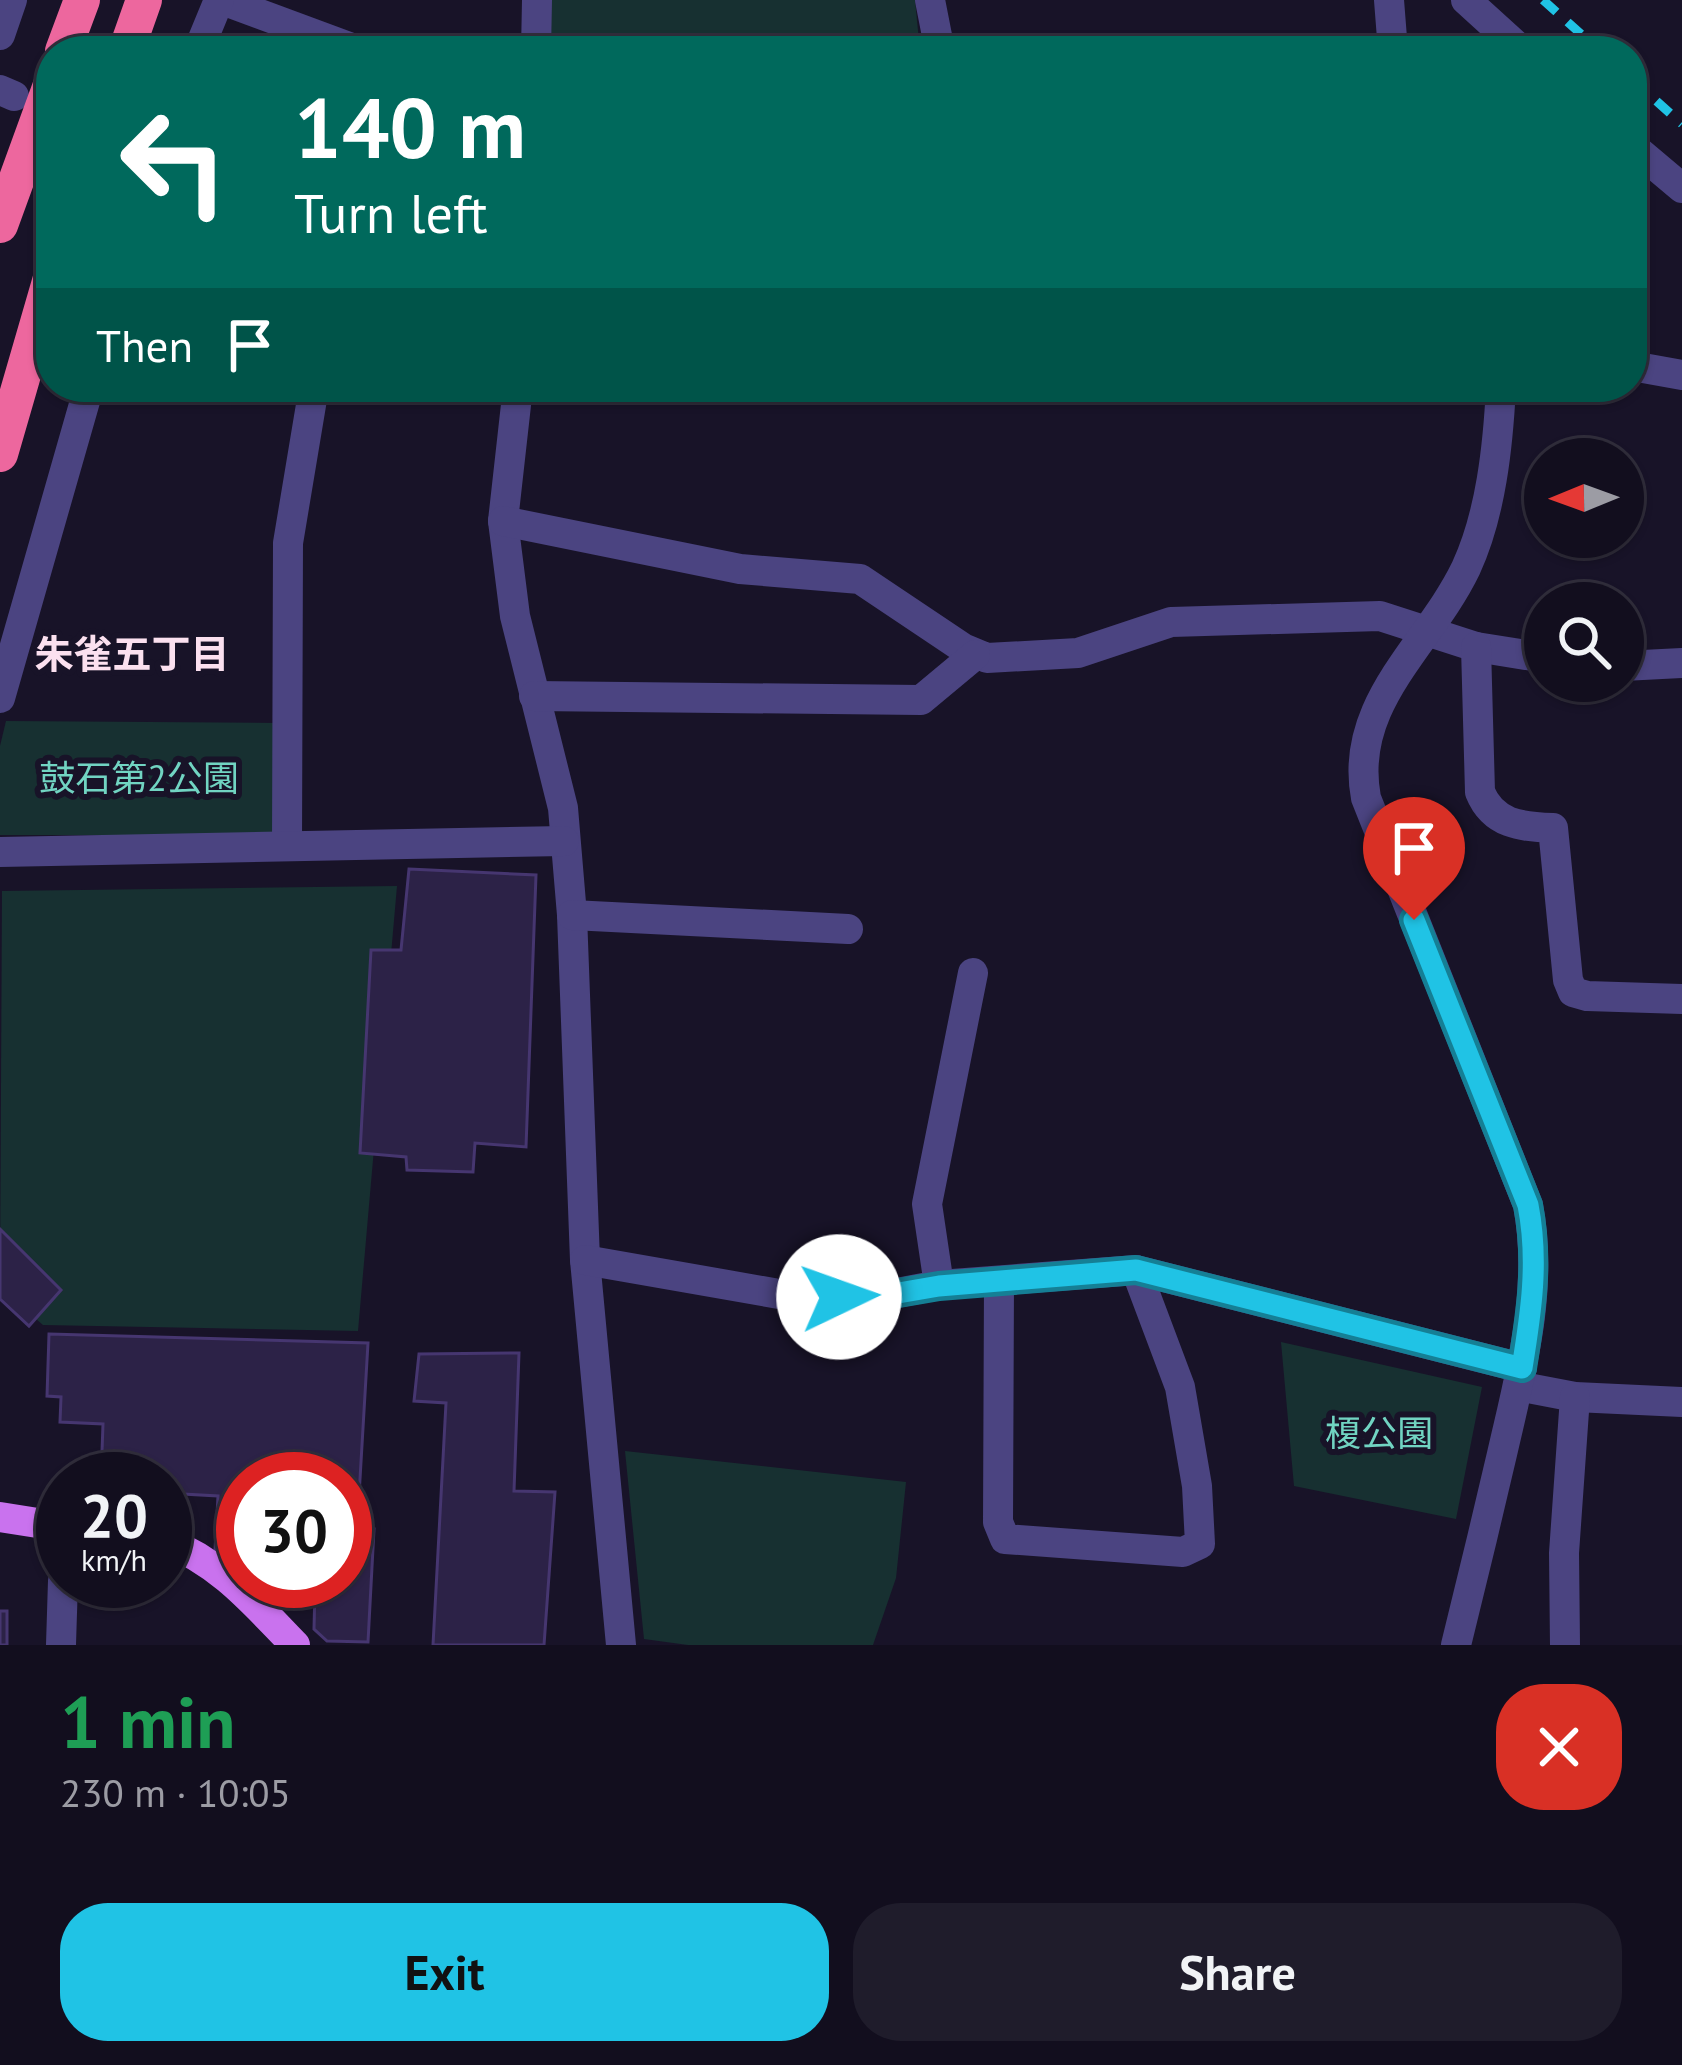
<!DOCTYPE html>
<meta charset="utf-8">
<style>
body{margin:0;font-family:"PT Sans","Noto Sans JP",sans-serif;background:#1f1c2b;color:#f1f3f6;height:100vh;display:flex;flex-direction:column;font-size:45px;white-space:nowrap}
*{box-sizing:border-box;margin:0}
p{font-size:39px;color:#9c9ca4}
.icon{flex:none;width:66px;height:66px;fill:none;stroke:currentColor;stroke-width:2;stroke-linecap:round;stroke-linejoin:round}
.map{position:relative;height:1645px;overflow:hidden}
.details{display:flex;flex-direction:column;background:#120e1e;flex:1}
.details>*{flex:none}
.top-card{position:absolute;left:36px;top:36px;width:1611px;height:366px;border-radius:48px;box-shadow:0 3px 9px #0004,0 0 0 3px #312e3c;background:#00695c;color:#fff;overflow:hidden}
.needle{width:78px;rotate:269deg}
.buttons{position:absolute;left:1524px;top:438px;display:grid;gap:24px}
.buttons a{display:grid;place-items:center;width:120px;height:120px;border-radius:50%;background:#120e1e;box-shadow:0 3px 9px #0004,0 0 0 3px #312e3c;font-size:60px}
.speed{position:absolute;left:36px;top:1452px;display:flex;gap:24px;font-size:60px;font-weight:700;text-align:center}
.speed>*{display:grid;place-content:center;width:156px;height:156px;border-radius:50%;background:#120e1e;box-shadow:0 3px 9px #0004,0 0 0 3px #312e3c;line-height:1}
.speed small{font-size:30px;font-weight:400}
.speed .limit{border:18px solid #d22;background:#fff;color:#111}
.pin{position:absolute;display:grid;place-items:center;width:102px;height:102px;color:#fff;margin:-123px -51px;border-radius:50% 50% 50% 0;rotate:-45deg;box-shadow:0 0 12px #0007}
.pin .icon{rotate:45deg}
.me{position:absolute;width:132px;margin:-66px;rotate:87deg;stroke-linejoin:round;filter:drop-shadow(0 0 9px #0008)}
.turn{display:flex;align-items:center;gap:42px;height:252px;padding:0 60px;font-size:54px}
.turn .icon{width:156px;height:156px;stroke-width:2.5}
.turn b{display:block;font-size:84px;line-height:102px}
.then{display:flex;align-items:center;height:114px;padding:0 60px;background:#0003;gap:24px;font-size:45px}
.round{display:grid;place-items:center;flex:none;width:126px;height:126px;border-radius:48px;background:#1f1c2b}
.head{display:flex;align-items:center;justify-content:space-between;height:204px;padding:0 60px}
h1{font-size:72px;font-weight:800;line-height:90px;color:#1e9e55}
.cta{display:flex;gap:24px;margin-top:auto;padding:24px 60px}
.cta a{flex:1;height:138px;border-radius:48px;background:#20c3e5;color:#111;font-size:48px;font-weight:800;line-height:138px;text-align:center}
.cta a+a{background:#1f1c2b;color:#f1f3f6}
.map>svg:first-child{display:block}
.green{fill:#173031}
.building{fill:#2c2247;stroke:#463670;stroke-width:3}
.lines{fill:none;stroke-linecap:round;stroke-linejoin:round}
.minor{stroke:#4b4481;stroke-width:30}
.major{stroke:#c972ee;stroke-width:30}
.highway{stroke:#ed679e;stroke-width:36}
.rail{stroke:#20c3e5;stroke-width:9;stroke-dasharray:18 15;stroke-linecap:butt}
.route-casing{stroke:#157f95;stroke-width:30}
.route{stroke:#20c3e5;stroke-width:21}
.labels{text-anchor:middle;stroke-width:12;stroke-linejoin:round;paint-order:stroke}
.park-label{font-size:36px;fill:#71d4c2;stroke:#181328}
.neighbourhood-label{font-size:39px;font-weight:bold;fill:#fbe0ef;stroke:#181328}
</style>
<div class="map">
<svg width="1682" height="1645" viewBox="0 0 1682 1645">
<rect width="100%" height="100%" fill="#181328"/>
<g class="green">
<path d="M550 0H915L920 51H549Z"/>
<path d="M6 721 279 723 277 835H0V746Z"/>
<path d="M397 886 358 1331 43 1325 0 1288 2 891Z"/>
<path d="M1281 1342 1482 1387 1456 1519 1294 1486Z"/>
<path d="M625 1451 906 1482 896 1578 873 1645H688L644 1639Z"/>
</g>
<g class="building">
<path d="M409 869 536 875 526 1147 475 1143 473 1172 407 1170 406 1157 360 1153 371 950H401Z"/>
<path d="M0 1229 61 1290 29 1326 0 1299Z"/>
<path d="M49 1334 368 1343 357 1530 374 1529 368 1642 327 1641 314 1629 315 1589 258 1581H345V1479H243V1570L215 1550 218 1496 165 1493V1479H101L103 1424 60 1422 61 1397 47 1396Z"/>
<path d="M519 1353 514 1491 555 1492 544 1645H433L446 1403 414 1401 419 1354Z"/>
<rect x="0" y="1611" width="7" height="34"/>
</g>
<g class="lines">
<g class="minor">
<path d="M222 0 360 51"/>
<path d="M930 0 940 51"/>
<path d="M1389 0 1393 51"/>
<path d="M1466 0 1522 51"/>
<path d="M0 35 12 0"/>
<path d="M198 51 219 0"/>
<path d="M536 51 537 0"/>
<path d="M0 90 14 96"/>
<path d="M1632 146 1682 188"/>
<path d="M1632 366 1682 375"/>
<path d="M518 387 503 521 515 616 563 808 572 915 585 1260 621 1645"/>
<path d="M503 521 740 569 860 579 963 648 987 658 1078 653 1171 622 1380 616 1476 647 1545 658"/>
<path d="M1476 647 1480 792C1493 824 1521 827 1553 828L1568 980 1573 992 1587 996 1682 999"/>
<path d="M1623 666 1682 663"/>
<path d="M534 696 921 700 975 655"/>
<path d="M0 698 89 387"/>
<path d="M287 846 288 543 314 387"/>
<path d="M0 852 564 841"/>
<path d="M572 915 848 929"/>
<path d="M585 1260 796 1297 881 1296 939 1285 1136 1270 1522 1368"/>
<path d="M999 1281 998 1522 1005 1539 1183 1552 1200 1544 1197 1486 1180 1387 1136 1270"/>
<path d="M939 1285 927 1204 973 973"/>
<path d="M1518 1386 1575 1397 1682 1402"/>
<path d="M61 1645 63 1581"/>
<path d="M1456 1645C1472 1581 1487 1518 1502 1454 1521 1371 1544 1290 1528 1205L1366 798C1348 703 1428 647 1466 568 1491 514 1498 446 1501 387"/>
<path d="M1565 1645 1564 1553 1575 1397"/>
</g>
<g class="major">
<path d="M0 1517 63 1527"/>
<path d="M165 1541C220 1562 255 1604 295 1645"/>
</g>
<g class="highway">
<path d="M63 51 82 0"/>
<path d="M126 51 144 0"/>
<path d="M0 225 51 85"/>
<path d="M0 454 51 278"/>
</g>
<g class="rail">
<path d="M1543 0 1600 51"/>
<path d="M1632 79 1682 124"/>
</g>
</g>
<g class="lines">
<g class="route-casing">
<path id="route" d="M839 1297 881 1296 939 1286 1136 1270 1522 1368C1531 1313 1539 1261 1528 1205L1414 920"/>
</g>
<use href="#route" class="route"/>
</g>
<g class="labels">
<g class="park-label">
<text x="139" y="791">鼓石第2公園</text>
<text x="1379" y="1446">榎公園</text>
</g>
<g class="neighbourhood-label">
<text x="132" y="668">朱雀五丁目</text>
</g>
</g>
</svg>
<div class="buttons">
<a><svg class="needle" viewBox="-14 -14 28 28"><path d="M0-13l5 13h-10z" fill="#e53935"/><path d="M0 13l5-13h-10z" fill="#9c9ca4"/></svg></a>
<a><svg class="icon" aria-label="search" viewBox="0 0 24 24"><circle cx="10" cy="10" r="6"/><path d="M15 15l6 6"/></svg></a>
</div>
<div class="speed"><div>20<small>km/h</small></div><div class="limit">30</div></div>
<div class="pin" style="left:1414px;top:920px;background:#d93025"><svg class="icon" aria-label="arrive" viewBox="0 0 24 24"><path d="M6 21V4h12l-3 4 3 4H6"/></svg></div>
<svg class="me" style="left:839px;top:1297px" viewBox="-20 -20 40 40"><circle r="19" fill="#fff"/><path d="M0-13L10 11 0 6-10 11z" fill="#20c3e5"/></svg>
<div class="top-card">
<div class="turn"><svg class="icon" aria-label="left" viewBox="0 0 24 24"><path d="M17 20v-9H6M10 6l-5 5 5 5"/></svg><div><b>140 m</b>Turn left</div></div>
<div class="then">Then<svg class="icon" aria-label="arrive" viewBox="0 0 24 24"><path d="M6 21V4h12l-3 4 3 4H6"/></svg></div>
</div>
</div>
<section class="details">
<div class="head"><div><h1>1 min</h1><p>230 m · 10:05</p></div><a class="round" style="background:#d93025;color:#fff"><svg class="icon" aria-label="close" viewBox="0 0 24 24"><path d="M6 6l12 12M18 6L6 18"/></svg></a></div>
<div class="cta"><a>Exit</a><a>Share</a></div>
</section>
